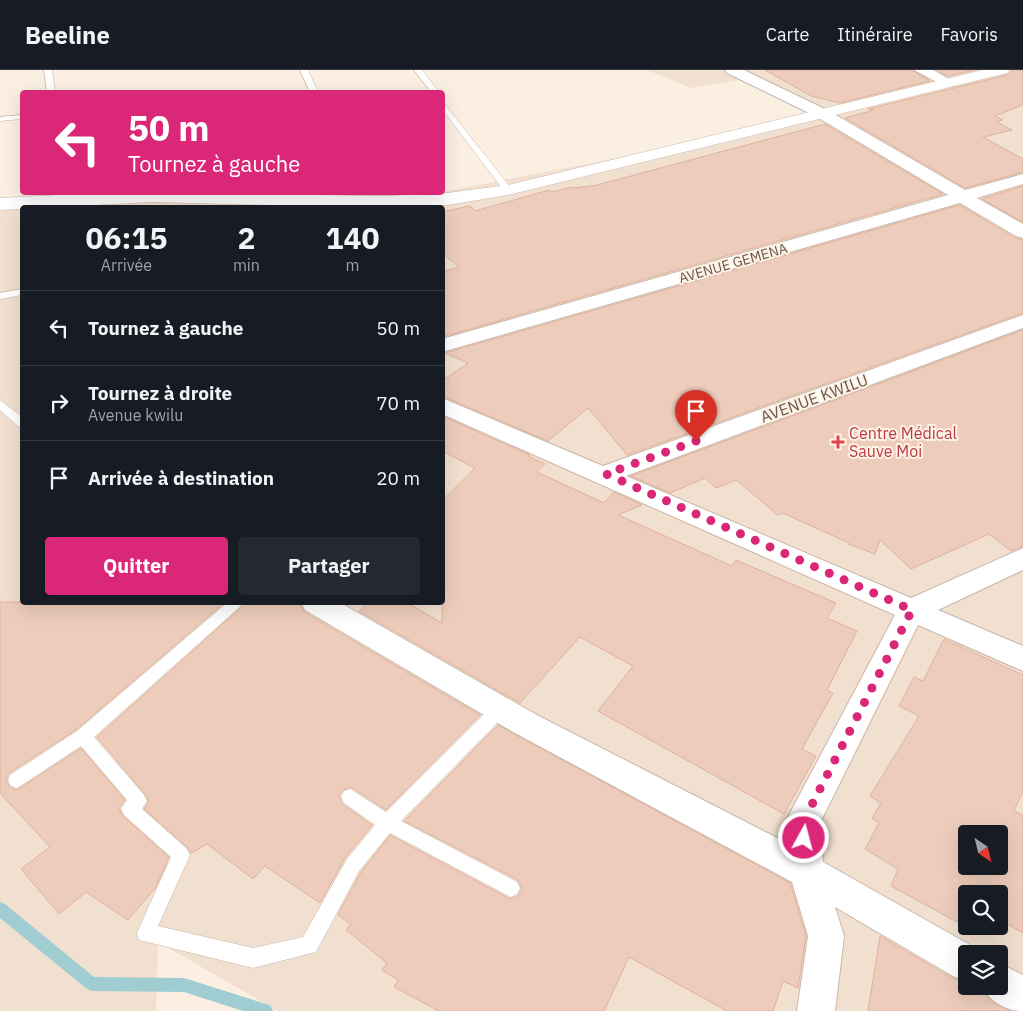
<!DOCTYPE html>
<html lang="fr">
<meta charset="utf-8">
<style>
body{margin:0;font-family:"IBM Plex Sans",sans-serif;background:#242831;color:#f1f3f6;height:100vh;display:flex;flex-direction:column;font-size:19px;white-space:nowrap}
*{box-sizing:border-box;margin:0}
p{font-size:16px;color:#9ea1a6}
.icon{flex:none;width:28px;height:28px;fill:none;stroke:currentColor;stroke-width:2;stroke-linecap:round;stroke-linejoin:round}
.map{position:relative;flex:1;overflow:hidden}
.drawer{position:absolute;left:20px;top:135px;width:425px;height:400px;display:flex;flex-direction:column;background:#171b24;border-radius:5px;box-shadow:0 5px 20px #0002}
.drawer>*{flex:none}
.guide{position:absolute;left:20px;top:20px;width:425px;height:105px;border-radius:5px;box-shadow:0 5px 20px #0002;background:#db2777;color:#fff;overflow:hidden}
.needle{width:32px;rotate:145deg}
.fabs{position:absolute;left:958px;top:755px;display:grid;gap:10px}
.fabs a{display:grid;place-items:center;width:50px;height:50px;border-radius:5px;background:#171b24;box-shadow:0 5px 20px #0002;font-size:25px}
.pin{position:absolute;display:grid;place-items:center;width:42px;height:42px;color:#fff;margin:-51px -21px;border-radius:50% 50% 50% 0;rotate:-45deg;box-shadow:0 0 5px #0007}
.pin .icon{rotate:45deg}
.me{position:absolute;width:55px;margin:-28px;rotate:7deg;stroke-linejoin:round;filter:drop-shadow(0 0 4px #0008)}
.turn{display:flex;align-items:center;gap:18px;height:105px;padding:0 25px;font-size:22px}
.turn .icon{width:65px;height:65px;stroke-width:2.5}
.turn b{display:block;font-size:35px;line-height:42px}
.eta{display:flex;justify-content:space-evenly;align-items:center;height:85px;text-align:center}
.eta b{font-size:30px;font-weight:700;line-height:35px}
.button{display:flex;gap:10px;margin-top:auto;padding:10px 25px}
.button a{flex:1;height:58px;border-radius:5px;background:#db2777;color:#fff;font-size:20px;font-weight:700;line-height:58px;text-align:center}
.button a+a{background:#242831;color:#f1f3f6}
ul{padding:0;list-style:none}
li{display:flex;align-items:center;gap:15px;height:75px;padding:0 25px;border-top:1px solid #363941}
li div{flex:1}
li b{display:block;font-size:19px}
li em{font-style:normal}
header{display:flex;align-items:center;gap:30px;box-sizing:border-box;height:70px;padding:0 25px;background:#171b24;border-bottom:1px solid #363941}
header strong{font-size:24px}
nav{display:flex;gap:28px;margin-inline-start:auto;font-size:18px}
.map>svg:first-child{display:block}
.residential{fill:#f1e0d0;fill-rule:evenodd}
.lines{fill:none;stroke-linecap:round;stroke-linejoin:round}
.stream{fill:#9fcdd2;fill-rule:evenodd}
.building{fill:#edccbb;stroke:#deb29d;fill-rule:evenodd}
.lane-casing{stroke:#c9b6a9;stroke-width:1}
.street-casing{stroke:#c9b6a9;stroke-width:2}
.secondary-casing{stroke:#cfb8a9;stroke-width:1}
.lane{fill:#fff;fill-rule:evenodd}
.street{fill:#fff;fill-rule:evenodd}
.secondary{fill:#fff;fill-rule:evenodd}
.route{stroke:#db2777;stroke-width:9;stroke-dasharray:0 16.2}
.health-dot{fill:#e0444e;stroke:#fdf3e7;stroke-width:2}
.labels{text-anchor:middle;stroke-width:4;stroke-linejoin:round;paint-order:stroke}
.far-street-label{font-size:14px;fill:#6f554a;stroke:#fdf3e7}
.street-label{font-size:16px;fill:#6f554a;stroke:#fdf3e7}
.health-label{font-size:16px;fill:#be3a42;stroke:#fdf3e7;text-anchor:start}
</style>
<header>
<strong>Beeline</strong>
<nav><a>Carte</a><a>Itinéraire</a><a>Favoris</a></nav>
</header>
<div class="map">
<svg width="1023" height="941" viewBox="0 0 1023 941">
<rect width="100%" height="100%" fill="#faefe1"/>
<path class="residential" d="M647 0H1023V941H278L158 872 156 941H0V133L442 122 825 48 739 10 691 18ZM22 138H442V532H22ZM966 764H999V796H966ZM966 824H999V856H966ZM966 884H999V916H966Z"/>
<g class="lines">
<path class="stream" d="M0 832 5 834 94 907 184 908 266 934 271 936 273 941H243L184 922 92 921 87 919 0 848Z"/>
</g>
<g class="building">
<path d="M765 0H912L930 11 840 33 811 26Z"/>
<path d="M937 0H975L948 6Z"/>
<path d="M1012 0H1023V35L995 46 1003 50 997 52 1012 60 983 67 1023 89V102L965 118 845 48 874 40 868 39 1007 5Z"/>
<path d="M825 54 943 124 442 267V202L459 197 442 183V142L470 136 475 141 549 120 552 122 572 117 574 118 597 115Z"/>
<path d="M1023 116V152L982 129Z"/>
<path d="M960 135 1015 168 1023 170V243L627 385 588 338 548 371 442 326V311L468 293 445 283Z"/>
<path d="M1023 260V476L1011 481 989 464 911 499 880 470 875 484 848 474 849 473 783 443 778 445 736 410 716 418 705 408 670 423 631 406Z"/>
<path d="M442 346 530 385 528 386 545 394 537 402 604 433 614 422 642 435 618 445 732 496 736 490 836 533 827 548 857 561 827 620 833 623 802 679 816 686 784 744 598 641 633 596 580 567 520 633 359 541 369 532H406L442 553V431L475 398 442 381Z"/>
<path d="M0 532H225L76 660 9 703 6 709 9 717 17 720 81 678 125 730 119 738 123 746 169 787 156 817 128 850 86 822 59 844 21 799 50 777 0 723Z"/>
<path d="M247 532H299L304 542 480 645 386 740 351 717 342 720 339 726 342 734 372 755 345 788 320 833 265 796 253 809 207 774 191 783 188 778 144 739 149 732 145 724 97 667Z"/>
<path d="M944 569 1023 605V721L1014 741 1023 745V863L999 849V824H966V832L957 852 891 816 898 799 865 779 879 753 872 748 881 733 870 726 919 646 899 636 914 607 923 611ZM966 764H999V796H966Z"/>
<path d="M498 655 790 813 806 866 798 918 783 911 773 941H727L629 887 604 941H439L394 917 398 910 382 900 387 893 346 860 351 854 338 845 361 802 390 765 510 829 518 826 522 819 518 810 404 751Z"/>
<path d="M880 866 952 908 966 913V916H980L992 932 1010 941H868Z"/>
</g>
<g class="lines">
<g class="lane-casing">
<g id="lane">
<path d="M44 0H52L55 22H47Z"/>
<path d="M300 0H308L318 22H310Z"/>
<path d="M414 0H422L439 22H431Z"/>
<path d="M442 31 511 118V122H505L442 39Z"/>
<path d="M22 45V49L0 51V47Z"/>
<path d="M22 219V225L0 229V223Z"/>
<path d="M0 330 22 347V357L18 356 0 340Z"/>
<path d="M228 532H245L94 667 144 725 147 731 142 739 187 779 190 785 158 856 253 878 303 867 347 789 375 755 344 733 341 727 344 721 350 719 386 742 494 634 500 632 506 634 508 639 506 644 401 751 517 812 520 818 517 824 511 827 505 824 390 763 359 801 316 882 253 898 139 870 137 863 171 787 124 745 121 739 127 730 81 676 22 715 16 718 10 715 8 710 10 705 77 661Z"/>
</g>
</g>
<g class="street-casing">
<g id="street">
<path d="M725 0H744L829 41 965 120 1023 104V114L977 128 1023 154V168L1016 166 960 133 442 282V269L948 125 817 47 727 3Z"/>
<path d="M914 0H933L956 13 954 16H944Z"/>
<path d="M1023 245V258L626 406 911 528 1023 478V500L938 540 1023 576V601L918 555 820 753 823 792 979 880 981 884H966V911L953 906 835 837 844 866 835 941H797L808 866 792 812 513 662 305 540 301 532H339L535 644 787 773 786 752 791 741 895 545 442 344V328L603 396Z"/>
<path d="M999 893 1023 905V941C1007 941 988 931 982 916H999Z"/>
</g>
</g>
<g class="secondary-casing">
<path id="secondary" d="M983 0H1010L1007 3 508 125 447 135 387 138 152 132 0 140V128L113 122 385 126 447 123 508 115Z"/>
</g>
<use href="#lane" class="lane"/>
<use href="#street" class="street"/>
<use href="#secondary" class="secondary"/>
</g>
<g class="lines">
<path class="route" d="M696 371 606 404 912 540 803 752 804 768"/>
</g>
<path class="health-dot" d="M835.5 364.5h5v5h5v5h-5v5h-5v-5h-5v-5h5z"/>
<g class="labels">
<g class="far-street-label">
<text transform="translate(733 193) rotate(-16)" y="5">AVENUE GEMENA</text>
</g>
<g class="street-label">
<text transform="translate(814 328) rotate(-20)" y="6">AVENUE KWILU</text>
</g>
<g class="health-label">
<text x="849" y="369">Centre Médical<tspan x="849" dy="18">Sauve Moi</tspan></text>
</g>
</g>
</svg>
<div class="fabs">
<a><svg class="needle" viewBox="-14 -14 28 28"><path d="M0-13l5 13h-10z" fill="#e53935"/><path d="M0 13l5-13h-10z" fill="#9ea1a6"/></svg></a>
<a><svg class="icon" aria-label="search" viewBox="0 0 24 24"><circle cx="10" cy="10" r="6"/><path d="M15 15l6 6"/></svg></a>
<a><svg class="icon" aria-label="layers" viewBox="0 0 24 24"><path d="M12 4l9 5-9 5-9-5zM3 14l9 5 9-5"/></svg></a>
</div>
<div class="pin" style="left:696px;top:371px;background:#d93025"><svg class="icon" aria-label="arrive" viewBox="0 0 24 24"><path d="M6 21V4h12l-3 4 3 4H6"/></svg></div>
<svg class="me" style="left:804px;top:768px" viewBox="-20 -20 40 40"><circle r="17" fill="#db2777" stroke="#fff" stroke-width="3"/><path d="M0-11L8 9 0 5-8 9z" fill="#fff"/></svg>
<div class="guide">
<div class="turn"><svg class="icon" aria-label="left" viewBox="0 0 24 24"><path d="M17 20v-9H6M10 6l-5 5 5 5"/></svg><div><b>50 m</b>Tournez à gauche</div></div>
</div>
<section class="drawer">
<div class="eta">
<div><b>06:15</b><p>Arrivée</p></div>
<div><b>2</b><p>min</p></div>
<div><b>140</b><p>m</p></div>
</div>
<ul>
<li><svg class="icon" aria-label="left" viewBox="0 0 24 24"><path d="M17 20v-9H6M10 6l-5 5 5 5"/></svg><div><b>Tournez à gauche</b></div><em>50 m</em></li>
<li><svg class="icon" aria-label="right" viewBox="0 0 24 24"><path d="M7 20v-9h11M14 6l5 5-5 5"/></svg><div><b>Tournez à droite</b><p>Avenue kwilu</p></div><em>70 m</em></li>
<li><svg class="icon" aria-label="arrive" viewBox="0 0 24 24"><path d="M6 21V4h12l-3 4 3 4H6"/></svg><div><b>Arrivée à destination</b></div><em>20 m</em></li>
</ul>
<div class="button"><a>Quitter</a><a>Partager</a></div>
</section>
</div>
